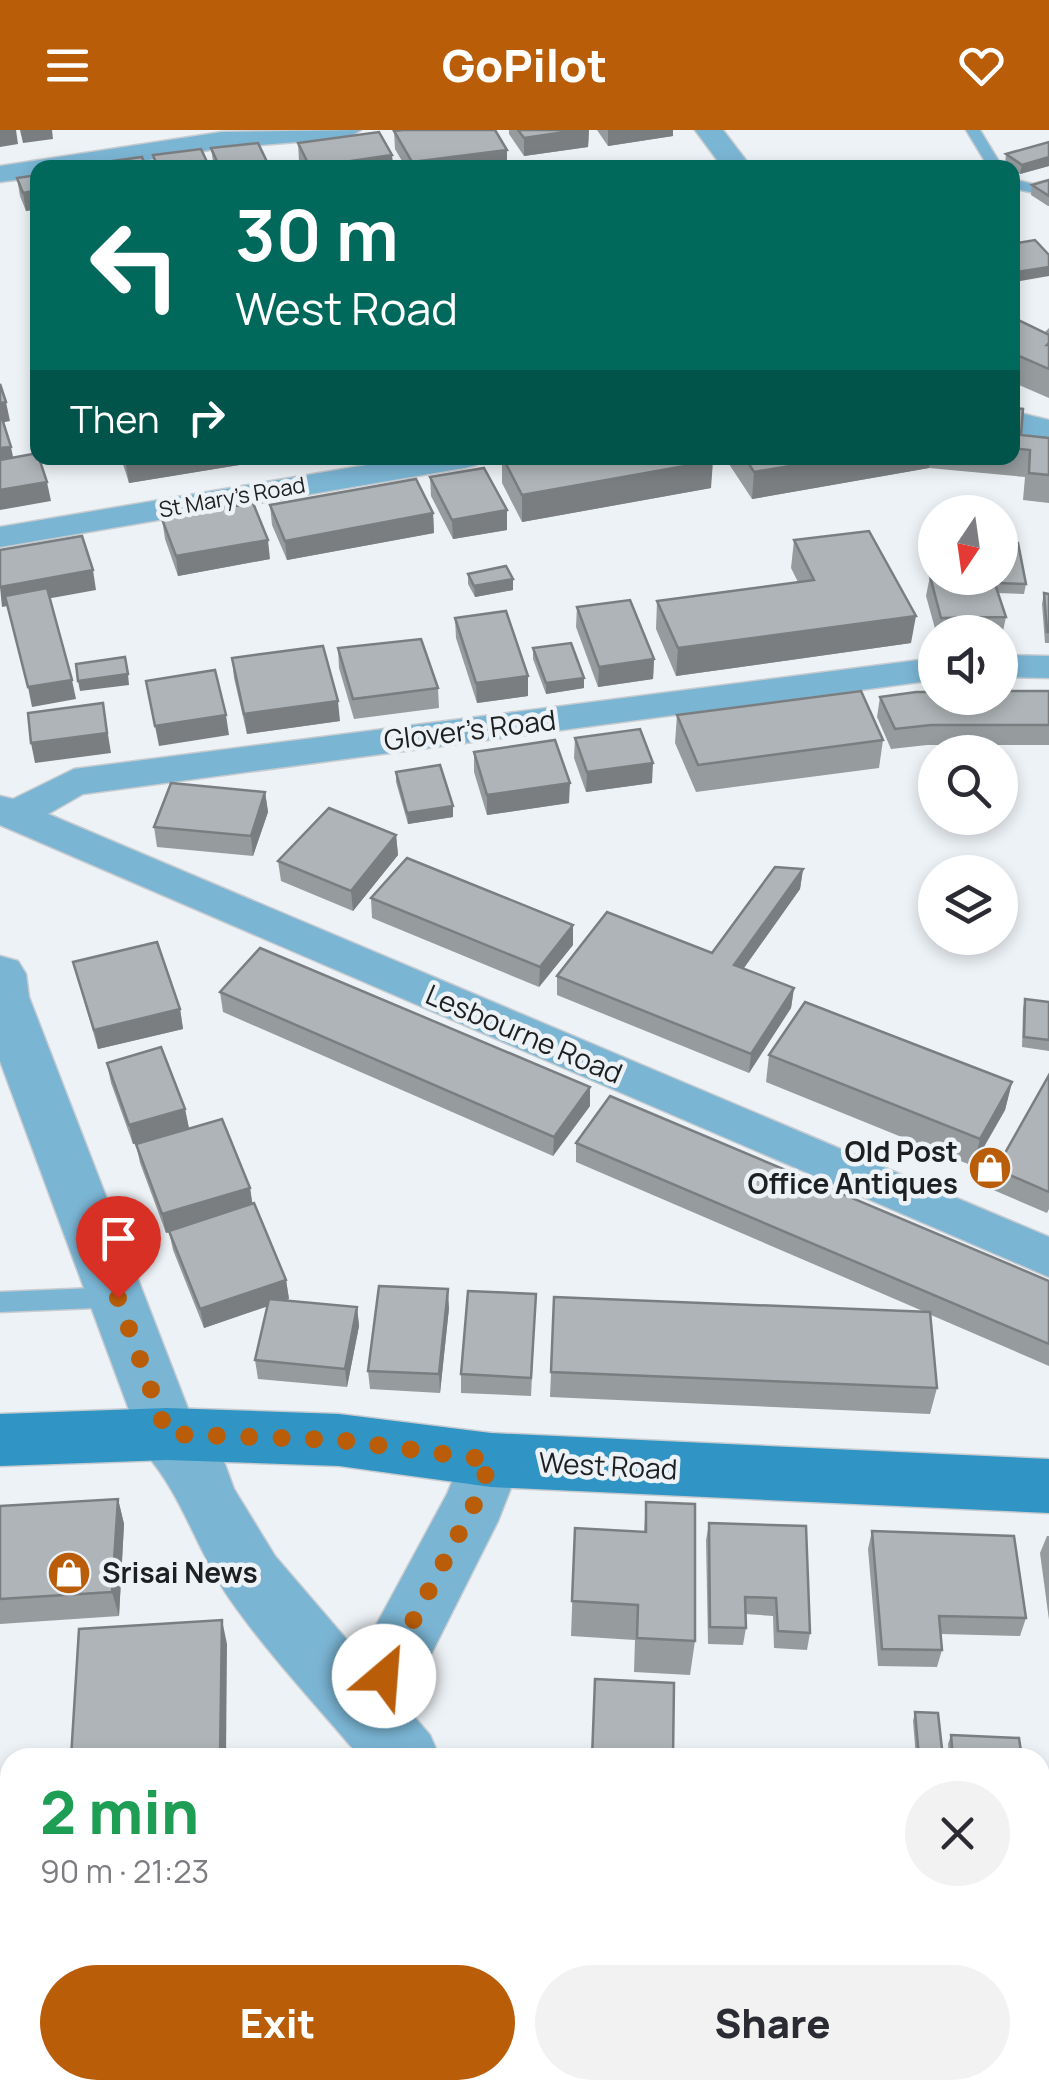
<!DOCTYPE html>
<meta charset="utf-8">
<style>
body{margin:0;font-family:Manrope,sans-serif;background:#f2f2f3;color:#2b2b33;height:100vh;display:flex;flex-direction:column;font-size:38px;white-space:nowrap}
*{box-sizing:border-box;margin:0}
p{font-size:32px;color:#7c7c81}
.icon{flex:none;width:55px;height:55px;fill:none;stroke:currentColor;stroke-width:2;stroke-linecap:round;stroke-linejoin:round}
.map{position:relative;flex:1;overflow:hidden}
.drawer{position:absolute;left:0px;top:1618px;width:1050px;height:352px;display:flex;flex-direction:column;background:#fff;border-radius:30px 30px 0 0;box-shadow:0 5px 15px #0003}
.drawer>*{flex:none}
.top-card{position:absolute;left:30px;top:30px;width:990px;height:305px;border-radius:20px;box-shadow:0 5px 15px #0003;background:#00695c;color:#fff;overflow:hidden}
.needle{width:65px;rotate:193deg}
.tools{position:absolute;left:918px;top:365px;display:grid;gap:20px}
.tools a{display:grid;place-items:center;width:100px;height:100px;border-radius:50%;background:#fff;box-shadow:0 5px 15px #0003;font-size:50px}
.pin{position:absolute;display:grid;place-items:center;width:85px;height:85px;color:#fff;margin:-102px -42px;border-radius:50% 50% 50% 0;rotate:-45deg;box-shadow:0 0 10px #0007}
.pin .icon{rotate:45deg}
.me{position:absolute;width:110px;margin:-55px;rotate:27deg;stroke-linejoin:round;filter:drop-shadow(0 0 8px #0008)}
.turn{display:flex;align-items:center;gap:35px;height:210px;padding:0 40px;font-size:45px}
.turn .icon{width:130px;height:130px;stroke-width:2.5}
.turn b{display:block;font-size:70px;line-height:85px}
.then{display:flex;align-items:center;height:95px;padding:0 40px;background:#0003;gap:20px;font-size:38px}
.round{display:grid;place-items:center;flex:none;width:105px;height:105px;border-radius:52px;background:#f2f2f3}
.summary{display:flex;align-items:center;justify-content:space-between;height:170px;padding:0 40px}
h1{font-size:60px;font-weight:800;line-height:75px;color:#1e9e55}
.button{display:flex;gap:20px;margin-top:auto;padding:20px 40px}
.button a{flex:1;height:115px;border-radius:60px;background:#b95d09;color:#fff;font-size:40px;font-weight:800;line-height:115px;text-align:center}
.button a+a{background:#f2f2f3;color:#2b2b33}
header{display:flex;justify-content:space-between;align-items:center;height:130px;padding:0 40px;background:#b95d09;color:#fff;font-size:45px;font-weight:800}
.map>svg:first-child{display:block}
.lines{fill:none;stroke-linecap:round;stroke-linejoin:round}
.service-casing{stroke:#c8ccd0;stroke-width:3}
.minor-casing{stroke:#c8ccd0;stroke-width:3}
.tertiary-casing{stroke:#c8ccd0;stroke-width:3}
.secondary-casing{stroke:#c8ccd0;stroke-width:3}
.service{fill:#7bb5d4;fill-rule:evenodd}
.minor{fill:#7bb5d4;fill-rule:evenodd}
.tertiary{fill:#7bb5d4;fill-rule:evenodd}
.secondary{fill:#3095c4;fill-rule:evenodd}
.wall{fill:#969b9d}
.shaded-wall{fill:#7a7e80}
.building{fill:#aeb4b7;stroke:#7a7e80;stroke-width:2.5}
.route{stroke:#b95d09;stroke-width:18;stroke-dasharray:0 32.4}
.labels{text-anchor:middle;stroke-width:9;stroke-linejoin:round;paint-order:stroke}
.far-street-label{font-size:22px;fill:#1d1f21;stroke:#edf2f6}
.street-label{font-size:28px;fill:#1d1f21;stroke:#edf2f6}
.poi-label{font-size:28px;font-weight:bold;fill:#1d1f21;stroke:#edf2f6;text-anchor:end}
</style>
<header><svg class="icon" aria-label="menu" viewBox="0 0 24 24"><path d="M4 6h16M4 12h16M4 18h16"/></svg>GoPilot<svg class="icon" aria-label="heart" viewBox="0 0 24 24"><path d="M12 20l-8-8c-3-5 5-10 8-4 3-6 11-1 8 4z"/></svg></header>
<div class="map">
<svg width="1049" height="1969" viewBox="0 0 1049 1969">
<rect width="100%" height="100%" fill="#edf2f6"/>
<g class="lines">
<g class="service-casing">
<g id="service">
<path d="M966 0H980L1003 38H989Z"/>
<path d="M1012 49 1033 54 1049 50V59L1034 63 1012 58Z"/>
<path d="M118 1157 127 1160 130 1167 127 1174 118 1177 0 1182V1162Z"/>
</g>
</g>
<g class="minor-casing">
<g id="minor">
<path d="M361 0 347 8 222 18 97 38H38V47L0 52V36L222 2Z"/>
<path d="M695 0H723L752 38H723Z"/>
<path d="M1012 281 1049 290V310L1012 301Z"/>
<path d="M408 328H481L476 335 464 338 0 417V397Z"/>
<path d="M1000 525 1049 526V548L1000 547Z"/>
<path d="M935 528V550L83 664 48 684 1049 1107V1147L0 695V666L13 669 74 639Z"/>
</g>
</g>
<g class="tertiary-casing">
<g id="tertiary">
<path d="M0 826 18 831 26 844 29 867 192 1289 219 1318 234 1359 275 1426 360 1525 447 1364 469 1311 491 1303 513 1311 522 1330 498 1391 405 1576 430 1605 440 1628H361C317 1576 268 1524 229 1468 197 1421 182 1364 145 1323L0 931Z"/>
<rect x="464" y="1960" width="76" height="9"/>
</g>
</g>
<g class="secondary-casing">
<path id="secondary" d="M167 1278 339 1284 491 1303 1049 1329V1383L491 1357 339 1336 167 1330 0 1336V1284Z"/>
</g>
<use href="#service" class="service"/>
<use href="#minor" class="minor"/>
<use href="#tertiary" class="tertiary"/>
<use href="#secondary" class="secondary"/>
</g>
<g class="wall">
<path d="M509 0H589L588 17 524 26 509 4Z"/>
<path d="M597 0H673V6L608 16Z"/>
<path d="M394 1 507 20V38H406L395 19Z"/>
<path d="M1049 12V36L1020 44 1012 39V38L1005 34 1006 24Z"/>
<path d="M298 13 392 25 393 38H302L299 31Z"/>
<path d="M211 18 270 38H214Z"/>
<path d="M38 45V79L26 81 20 66 17 48Z"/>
<path d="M1049 50V76H1048L1031 65 1032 55Z"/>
<path d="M1012 114 1049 125 1015 152 1012 149Z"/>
<path d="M1012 187 1044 203 1049 198V268L1012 252Z"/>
<path d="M1012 278 1021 305 1049 308V373L1023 370 1025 347 929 338 752 369 725 328H1012Z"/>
<path d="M121 328H282L129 353Z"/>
<path d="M502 328 711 358 522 392 502 353Z"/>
<path d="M430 347 507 380V400L453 409 431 366Z"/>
<path d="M270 375 433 383 434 403 287 430 272 395Z"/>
<path d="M162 389 270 429 178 446 165 409Z"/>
<path d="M794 410 911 513 676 546 656 499 657 471 798 452 791 438Z"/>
<path d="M468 444 513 460 475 467 468 454Z"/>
<path d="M930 446 935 448H1000L1026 454 1024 464 998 463 1006 487 1002 506H1000V502H936L926 466Z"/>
<path d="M1044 463 1049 464V513H1045L1042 474Z"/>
<path d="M577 477 654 529 653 549 598 557 576 497Z"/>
<path d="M455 488 528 566 477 573 456 508Z"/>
<path d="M338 518 438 558 439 578 354 589 339 538Z"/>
<path d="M533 518 584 558 546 564 533 529Z"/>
<path d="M232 528 340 591 247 604 234 548Z"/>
<path d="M1049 561V615H927L891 619 877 587 880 567Z"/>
<path d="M677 585 883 610 879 638 696 662 675 613Z"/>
<path d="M575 608 652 653 586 662 574 628Z"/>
<path d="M474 622 569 673 487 685 474 642Z"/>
<path d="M396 642 453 676V687L408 694 396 652Z"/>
<path d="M265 662 268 682 253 726 157 717 154 697Z"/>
<path d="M396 705 398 725 353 781 281 751 278 731Z"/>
<path d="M803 739 800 759 743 839 794 858 791 878 749 943 557 865V846L712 823Z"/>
<path d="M371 768 573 795V815L539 857 372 788Z"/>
<path d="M73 832 180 879 183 899 98 919Z"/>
<path d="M220 862 590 976 553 1026 223 882Z"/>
<path d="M1025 869 1049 872V921L1022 917 1023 879Z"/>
<path d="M769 925 1012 952 1005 980 973 1036 766 952Z"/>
<path d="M107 933 185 979 189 998 250 1058 252 1074 286 1150 289 1169 284 1171 357 1177 359 1196 347 1257 258 1249 255 1230 267 1176 204 1198 173 1120 169 1102 166 1103 140 1033 136 1014H133L111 953Z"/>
<path d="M1049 945V1079L1047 1083 991 1059 996 1039Z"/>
<path d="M576 1013 1049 1151V1236L931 1185 937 1258 930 1284 550 1267 554 1167 925 1182 576 1032Z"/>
<path d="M536 1164 531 1266 461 1263V1244Z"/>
<path d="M449 1178 440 1263 370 1259 368 1241Z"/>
<path d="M118 1369 124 1394 119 1486 0 1494V1376Z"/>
<path d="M646 1372 695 1511 690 1545 634 1542 635 1510 571 1506 575 1398 644 1402Z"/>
<path d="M709 1393 810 1503 807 1520 774 1518 773 1486 745 1484 746 1498 743 1515 708 1514 706 1410Z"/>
<path d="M872 1401 1026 1488 1020 1506 941 1504 942 1520 937 1537 878 1536 868 1419Z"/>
<path d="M1047 1406H1049V1490L1040 1423Z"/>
<path d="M915 1582 943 1628H916L913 1591Z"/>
<path d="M951 1605 1022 1628H949L948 1614Z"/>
</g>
<g class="shaded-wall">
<path d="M0 0H16L18 14 0 17Z"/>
<path d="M20 0H52L53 9 23 13Z"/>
<path d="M578 0H589L588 17 524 26V8Z"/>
<path d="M608 0H673V6L608 16Z"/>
<path d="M507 20V38H412V32Z"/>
<path d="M392 25 393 38H310Z"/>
<path d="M1049 27V36L1020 44 1022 35Z"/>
<path d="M38 60V79L26 81 23 63Z"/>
<path d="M1049 137V146L1015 152 1017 142Z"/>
<path d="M6 272 10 291 0 293V273Z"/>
<path d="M11 317 15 336 0 339V318Z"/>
<path d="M125 328H282L129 353Z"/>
<path d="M837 328H931L929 338 752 369 754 342Z"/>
<path d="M713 331 711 358 522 392V365Z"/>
<path d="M47 352 51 371 0 380V360Z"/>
<path d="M507 380V400L453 409 452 390Z"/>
<path d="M433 383 434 403 287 430 285 411Z"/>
<path d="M268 410 270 429 178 446 176 426Z"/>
<path d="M93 440 96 460 2 477 0 457Z"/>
<path d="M513 449V460L475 467 474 456Z"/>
<path d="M916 486 911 513 676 546 678 518Z"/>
<path d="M654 529 653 549 598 557 599 537Z"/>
<path d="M128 544 129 555 80 561 78 551Z"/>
<path d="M528 546V566L477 573 476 553Z"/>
<path d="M584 548V558L546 564V553Z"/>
<path d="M72 550 76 569 32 577 28 557Z"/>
<path d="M338 571 340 591 247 604 244 584Z"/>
<path d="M103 573 111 623 35 633 31 613Z"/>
<path d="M226 585 229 605 159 616 155 596Z"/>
<path d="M653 633 652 653 586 662 587 642Z"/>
<path d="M570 653 569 673 487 685V665Z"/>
<path d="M265 662 268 682 253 726 251 706Z"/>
<path d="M453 676V687L408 694 407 683Z"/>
<path d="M396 705 398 725 353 781 351 761Z"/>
<path d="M803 739 800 759 732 855 734 835Z"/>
<path d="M573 795V815L539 857 540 837Z"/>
<path d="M794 858 791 878 749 943 751 924Z"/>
<path d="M180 879 183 899 98 919 94 900Z"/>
<path d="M1012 952 1005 980 973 1036 980 1009Z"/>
<path d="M590 957V976L553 1026 554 1007Z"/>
<path d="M185 979 189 999 133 1014 129 995Z"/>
<path d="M250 1058 253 1077 166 1103 162 1084Z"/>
<path d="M286 1150 289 1169 204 1198 200 1179Z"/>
<path d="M448 1159 449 1178 440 1263 439 1244Z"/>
<path d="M357 1177 359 1196 347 1257 345 1239Z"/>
<path d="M118 1369 124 1394 119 1486 112 1462Z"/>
<path d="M222 1490 227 1514 226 1628H220Z"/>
</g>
<g class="building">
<path d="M403 0H495L507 20 412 32 394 1Z"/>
<path d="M518 0H578L524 8Z"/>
<path d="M379 2 392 25 310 37 298 13Z"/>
<path d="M1049 12V27L1022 35 1006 24Z"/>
<path d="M258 13 270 38H220L211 18Z"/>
<path d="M201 19 209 36 158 38 153 25Z"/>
<path d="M142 27 146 38H92L91 34Z"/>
<path d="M834 32 839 38H796Z"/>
<path d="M38 45V60L23 63 17 48Z"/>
<path d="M1049 50V66L1032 55Z"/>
<path d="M1035 110 1049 125V137L1017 142 1012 137V114Z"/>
<path d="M1012 187 1049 205V213L1047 215H1049V239L1012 223Z"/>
<path d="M0 254 6 272 0 273Z"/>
<path d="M1012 278 1023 279 1021 305 1049 308V345L1029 343 1030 320 1012 318Z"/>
<path d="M0 282 11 317 0 318Z"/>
<path d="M38 323V328H39L47 352 0 360V330Z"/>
<path d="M503 328H711L713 331 522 365Z"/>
<path d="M745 328H837L754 342Z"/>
<path d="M484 338 507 380 452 390 430 347Z"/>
<path d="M416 349 433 383 285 411 270 375Z"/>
<path d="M253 373 268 410 176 426 162 389Z"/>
<path d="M869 401 916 486 678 518 657 471 814 450 794 410Z"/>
<path d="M82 406 93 440 0 457V420Z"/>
<path d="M1000 413H1018L1026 454 997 453 996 448H1000Z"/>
<path d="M506 436 513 449 474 456 468 444Z"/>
<path d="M930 446H935V448H993L1006 487 941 488Z"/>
<path d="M47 458 72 550 28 557 5 466Z"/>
<path d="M1044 463 1049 464V502H1047Z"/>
<path d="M630 470 654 529 599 537 577 477Z"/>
<path d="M506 481 528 546 476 553 455 488Z"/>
<path d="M421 509 438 558 353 569 338 518Z"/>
<path d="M571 513 584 548 546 553 533 518Z"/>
<path d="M323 516 338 571 244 584 232 528Z"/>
<path d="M125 527 128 544 78 551 76 534Z"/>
<path d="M215 540 226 585 155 596 146 551Z"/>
<path d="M861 561 883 610 698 635 677 585Z"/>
<path d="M1000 561H1049V595H931L895 599 880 567 916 562H935V568H1000Z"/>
<path d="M103 573 107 603 31 613 28 583Z"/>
<path d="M640 599 653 633 587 642 575 608Z"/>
<path d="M555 610 570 653 487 665 474 622Z"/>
<path d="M440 635 453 676 407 683 396 642Z"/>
<path d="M171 653 265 662 251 706 154 697Z"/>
<path d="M329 678 396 705 351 761 278 731Z"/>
<path d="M407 728 573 795 540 837 371 768Z"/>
<path d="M775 737 803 739 734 835 794 858 751 924 557 846 607 782 712 823Z"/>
<path d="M157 812 180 879 94 900 73 832Z"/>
<path d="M260 818 590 957 554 1007 220 862Z"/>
<path d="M1025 869 1049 872V910L1024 907Z"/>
<path d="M805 872 1012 952 980 1009 769 925Z"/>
<path d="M161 917 185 979 129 995 107 933Z"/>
<path d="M1049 945V1062L996 1039Z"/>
<path d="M610 966 1049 1151V1214L576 1013Z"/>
<path d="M222 989 250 1058 162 1084 136 1014Z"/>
<path d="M254 1073 286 1150 200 1179 169 1101Z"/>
<path d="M379 1156 448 1159 439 1244 368 1241Z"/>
<path d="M468 1161 536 1164 531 1248 461 1244Z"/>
<path d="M554 1167 930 1182 937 1258 551 1242Z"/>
<path d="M269 1169 357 1177 345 1239 255 1230Z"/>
<path d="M118 1369 112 1462 0 1469V1376Z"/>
<path d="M646 1372 695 1374V1511L637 1508 638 1475 572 1471 575 1398 646 1402Z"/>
<path d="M709 1393 806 1396 810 1503 778 1501 776 1468 745 1467 746 1498 710 1497Z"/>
<path d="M872 1401 1014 1406 1026 1488 939 1486 942 1520 882 1519Z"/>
<path d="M222 1490 220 1628H71L79 1499Z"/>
<path d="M595 1549 674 1553 673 1628H592Z"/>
<path d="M915 1582 938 1583 943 1628H919Z"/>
<path d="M951 1605 1019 1608 1022 1628H953Z"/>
<path d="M227 1960H380V1969H226Z"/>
<path d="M645 1960H751L752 1969H645Z"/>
</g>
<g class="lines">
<path class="route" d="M118 1168 167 1304 339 1310 491 1330 476 1371 384 1546"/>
</g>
<defs>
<g id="shop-disc" transform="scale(2.25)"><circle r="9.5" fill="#b95d09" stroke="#edf2f6"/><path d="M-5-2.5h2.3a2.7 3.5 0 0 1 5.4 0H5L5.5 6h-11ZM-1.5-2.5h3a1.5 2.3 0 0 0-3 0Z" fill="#fff"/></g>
</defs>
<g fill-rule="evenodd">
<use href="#shop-disc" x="990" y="1038"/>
<use href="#shop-disc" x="69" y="1443"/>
</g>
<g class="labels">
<g class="far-street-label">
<text transform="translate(232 367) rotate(-10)" y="8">St Mary's Road</text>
</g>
<g class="street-label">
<text transform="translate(470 600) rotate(-7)" y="10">Glover's Road</text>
<text transform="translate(524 904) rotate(23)" y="10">Lesbourne Road</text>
<text transform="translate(608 1336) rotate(3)" y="10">West Road</text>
</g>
<g class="poi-label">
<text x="958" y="1032">Old Post<tspan x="958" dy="32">Office Antiques</tspan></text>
<text x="102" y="1453" text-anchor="start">Srisai News</text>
</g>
</g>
</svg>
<div class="tools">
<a><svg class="needle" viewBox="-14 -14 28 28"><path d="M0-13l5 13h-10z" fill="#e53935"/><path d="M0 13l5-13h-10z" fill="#7c7c81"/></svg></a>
<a><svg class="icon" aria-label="sound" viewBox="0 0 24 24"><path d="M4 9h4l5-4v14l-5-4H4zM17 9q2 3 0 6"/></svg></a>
<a><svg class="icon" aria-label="search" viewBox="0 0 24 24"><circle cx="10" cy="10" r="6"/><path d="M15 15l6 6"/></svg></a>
<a><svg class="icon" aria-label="layers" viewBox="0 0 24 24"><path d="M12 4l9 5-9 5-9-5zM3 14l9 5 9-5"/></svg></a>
</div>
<div class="pin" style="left:118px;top:1168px;background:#d93025"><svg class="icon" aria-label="arrive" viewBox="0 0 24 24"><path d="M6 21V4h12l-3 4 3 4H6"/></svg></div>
<svg class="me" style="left:384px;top:1546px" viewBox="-20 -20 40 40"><circle r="19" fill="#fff"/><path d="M0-13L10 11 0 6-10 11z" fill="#b95d09"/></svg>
<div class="top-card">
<div class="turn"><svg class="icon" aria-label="left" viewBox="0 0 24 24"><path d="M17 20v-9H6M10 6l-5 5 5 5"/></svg><div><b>30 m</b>West Road</div></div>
<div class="then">Then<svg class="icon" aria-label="right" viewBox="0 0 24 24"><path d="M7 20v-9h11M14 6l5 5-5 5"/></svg></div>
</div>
<section class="drawer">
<div class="summary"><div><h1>2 min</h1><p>90 m · 21:23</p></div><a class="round"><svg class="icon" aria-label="close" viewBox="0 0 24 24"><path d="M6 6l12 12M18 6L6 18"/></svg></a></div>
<div class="button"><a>Exit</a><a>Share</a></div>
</section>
</div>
